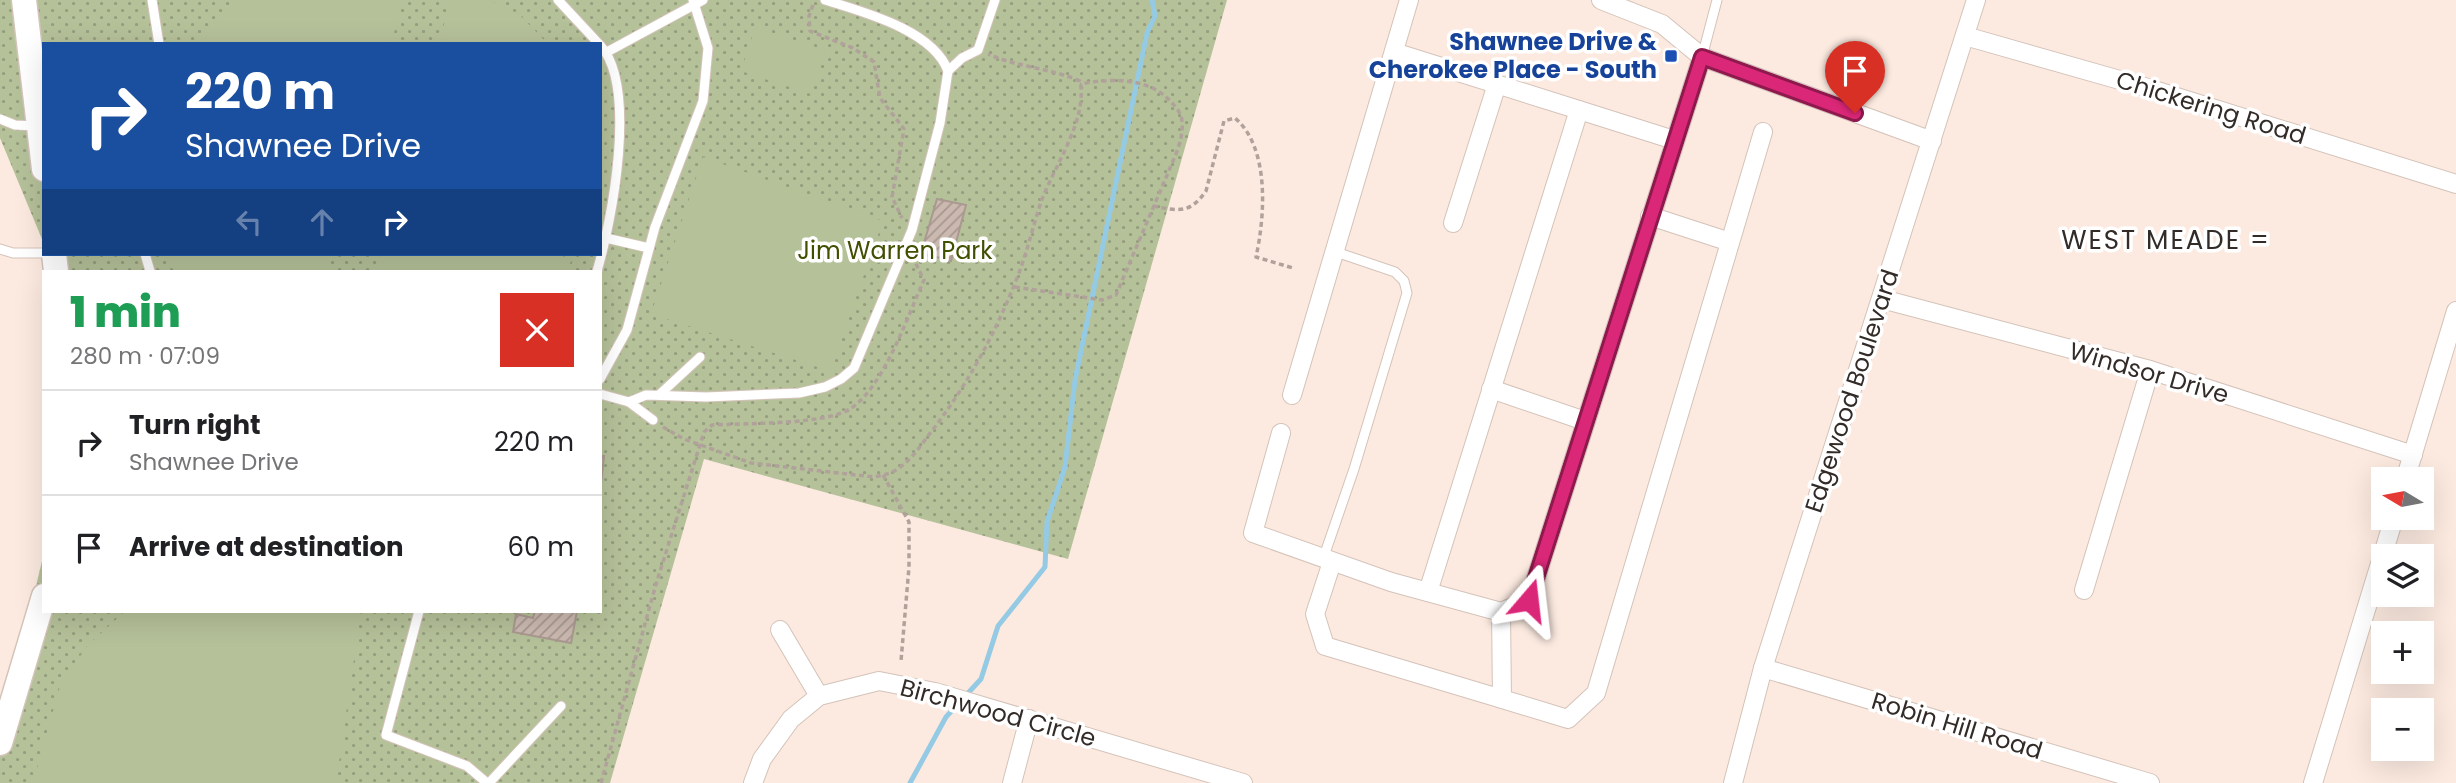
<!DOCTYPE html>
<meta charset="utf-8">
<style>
body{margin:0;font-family:Poppins,sans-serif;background:#f2f2f2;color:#202124;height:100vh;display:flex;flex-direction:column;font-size:26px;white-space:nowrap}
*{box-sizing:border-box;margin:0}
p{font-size:23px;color:#757577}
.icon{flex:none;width:38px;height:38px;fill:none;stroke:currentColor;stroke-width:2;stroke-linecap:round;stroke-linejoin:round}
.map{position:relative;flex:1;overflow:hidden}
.details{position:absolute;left:42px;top:270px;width:560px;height:343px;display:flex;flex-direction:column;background:#fff;border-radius:0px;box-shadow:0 7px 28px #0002}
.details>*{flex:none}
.banner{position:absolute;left:42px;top:42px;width:560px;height:214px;border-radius:0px;box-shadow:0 7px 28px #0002;background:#1a4fa0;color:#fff;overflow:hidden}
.needle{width:46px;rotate:280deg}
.tools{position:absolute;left:2371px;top:467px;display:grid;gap:14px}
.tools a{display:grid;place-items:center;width:63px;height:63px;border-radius:0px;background:#fff;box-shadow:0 7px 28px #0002;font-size:35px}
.pin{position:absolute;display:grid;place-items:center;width:60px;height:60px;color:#fff;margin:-72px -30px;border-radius:50% 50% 50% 0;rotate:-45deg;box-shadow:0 0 7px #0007}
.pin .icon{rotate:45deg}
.me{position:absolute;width:77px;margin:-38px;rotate:17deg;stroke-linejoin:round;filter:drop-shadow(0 0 5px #0008)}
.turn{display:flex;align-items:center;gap:24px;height:147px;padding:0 28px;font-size:32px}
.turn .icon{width:91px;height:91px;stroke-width:2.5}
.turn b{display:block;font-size:49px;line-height:60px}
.lanes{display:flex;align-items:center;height:66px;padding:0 28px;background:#0003;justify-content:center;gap:35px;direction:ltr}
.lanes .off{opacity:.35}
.round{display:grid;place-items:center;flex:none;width:74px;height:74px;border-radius:0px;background:#f2f2f2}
.summary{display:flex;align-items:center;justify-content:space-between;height:119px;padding:0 28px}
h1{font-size:42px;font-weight:800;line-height:52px;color:#1e9e55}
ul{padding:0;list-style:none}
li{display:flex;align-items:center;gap:21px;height:105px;padding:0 28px;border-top:2px solid #e0e0e0}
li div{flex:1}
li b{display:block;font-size:26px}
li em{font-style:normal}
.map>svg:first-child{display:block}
.green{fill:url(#green-dots)}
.pitch{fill:#b5c199}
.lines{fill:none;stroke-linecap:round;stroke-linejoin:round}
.stream{stroke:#95cae4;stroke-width:5}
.building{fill:url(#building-hatch);stroke:#aa9990;stroke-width:2}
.lane-casing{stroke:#d4c3b9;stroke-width:11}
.street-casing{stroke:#d4c3b9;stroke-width:20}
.secondary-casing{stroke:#d4c3b9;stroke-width:27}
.path{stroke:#b0a29b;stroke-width:3.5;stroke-dasharray:5 3.5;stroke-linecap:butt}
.lane{stroke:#fff;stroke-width:9}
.street{stroke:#fff;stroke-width:18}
.secondary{stroke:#fff;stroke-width:24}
.route-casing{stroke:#8e194d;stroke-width:18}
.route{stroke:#db2777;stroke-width:12}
.transit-dot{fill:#1a4fb4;stroke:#fff;stroke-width:2.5}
.labels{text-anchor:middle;stroke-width:7;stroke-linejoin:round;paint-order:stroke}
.transit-label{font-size:24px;font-weight:bold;fill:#164399;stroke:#fff;text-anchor:end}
.street-label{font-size:24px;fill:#322b28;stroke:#fff}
.park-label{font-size:24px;fill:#404f00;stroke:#fff}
.neighbourhood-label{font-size:26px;letter-spacing:2px;fill:#322b28;stroke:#fff}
</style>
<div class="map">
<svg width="2456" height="783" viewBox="0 0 2456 783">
<defs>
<pattern id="green-dots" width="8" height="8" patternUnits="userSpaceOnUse" patternTransform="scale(1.75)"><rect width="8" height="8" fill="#b5c199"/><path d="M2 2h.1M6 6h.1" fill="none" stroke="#949d7d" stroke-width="1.8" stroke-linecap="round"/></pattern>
<pattern id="building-hatch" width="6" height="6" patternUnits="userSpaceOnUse" patternTransform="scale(1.75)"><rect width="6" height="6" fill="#cbb9b0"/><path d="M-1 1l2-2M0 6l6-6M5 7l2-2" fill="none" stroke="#a5978f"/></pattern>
</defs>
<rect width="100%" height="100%" fill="#fceae0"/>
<path class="green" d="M0 0H1227L1068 559 704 459 610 783H0V734L44 553V611H600V271H55L48 254H600V44H44V244L0 138Z"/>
<g class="pitch">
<path d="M236 0H403L391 44H201L221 15Z"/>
<path d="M450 0H489L519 14 548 44H439Z"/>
<path d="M755 28 825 50 811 94 741 71Z"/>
<path d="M703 157 883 221 830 371 651 314Z"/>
<path d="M165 254H332L327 271H174Z"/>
<path d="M381 254H555L572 259 567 271H376Z"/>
<path d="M125 611H361L336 783H33L60 686 87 646Z"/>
</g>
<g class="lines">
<path class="stream" d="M910 783 946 717 981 679 998 626 1045 567 1047 522 1065 467 1075 380 1147 33 1155 16 1152 0"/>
</g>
<g class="building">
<path d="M937 199 966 205 951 261 921 253Z"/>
<path d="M600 456H604L600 493Z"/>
<path d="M535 611H577L571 643 513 632 516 614 533 618Z"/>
</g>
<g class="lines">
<g class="lane-casing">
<g id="lane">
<path d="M152 0 159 44"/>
<path d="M558 0 599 44"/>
<path d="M607 52 703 0"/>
<path d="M1702 57 1717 0"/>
<path d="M948 71 962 58 978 50 995 0"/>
<path d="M0 119 15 125 37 126"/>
<path d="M606 238 649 248"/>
<path d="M0 249 13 253H44"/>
<path d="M145 254 150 271"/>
<path d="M597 271C612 221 638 86 600 45"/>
<path d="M600 379 627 330 655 227 703 101 708 48 693 0"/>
<path d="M600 394 629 402 646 395 706 397 799 393 825 387 841 379 854 368 912 230 940 123 948 71C933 30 863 12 825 0"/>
<path d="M659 395 700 357"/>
<path d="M629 402 653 420"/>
<path d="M1323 559 1354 469 1407 293 1404 281 1395 272 1333 251"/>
<path d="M419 611 386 735 467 766 487 783"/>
<path d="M489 783 561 706"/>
</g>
</g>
<g class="street-casing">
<g id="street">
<path d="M1601 0 1662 24 1702 57 1932 141"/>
<path d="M1965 36 2148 88 2456 184"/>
<path d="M1394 52 1579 110"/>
<path d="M1650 216 1730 242"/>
<path d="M1453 223 1497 84"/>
<path d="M1882 299 2150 370 2413 455"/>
<path d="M1491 389 1585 421"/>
<path d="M1292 395 1409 0"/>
<path d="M1281 433 1253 533 1391 582 1501 612 1529 600 1702 57"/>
<path d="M2405 480 2456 311"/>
<path d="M1332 562 1315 614 1325 646 1502 699"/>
<path d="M2084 590 2150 370"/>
<path d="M1428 592 1579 110 1674 140"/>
<path d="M1501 612 1502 699 1568 719 1596 693 1763 132"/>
<path d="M780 630 819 696"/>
<path d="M1763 668 2150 783"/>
<path d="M753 783 762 759 791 719 819 696 879 681 935 692 1243 783"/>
<path d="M1012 783 1029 719"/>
<path d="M1733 783 1763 668 1976 0"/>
<path d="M2313 783 2394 518"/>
</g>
</g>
<g class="secondary-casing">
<g id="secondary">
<path d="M24 0 44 169"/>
<path d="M54 254 56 271"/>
<path d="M0 743 44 596"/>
</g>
</g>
<g class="path">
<path d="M813 5 809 16 810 31 853 48 874 62 880 98 904 129 892 197 902 218"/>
<path d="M1153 206C1179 211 1190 214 1206 191L1224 121 1235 118C1270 148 1265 216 1256 257L1293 268"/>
<path d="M1015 287 1102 300 1116 295 1176 154C1180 143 1183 133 1182 122 1182 115 1177 108 1172 103 1150 77 1111 78 1080 84"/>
<path d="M663 427 684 439 751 463 874 477C883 475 891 474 899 468 912 459 921 445 931 432 966 387 994 336 1015 283 1026 257 1032 229 1041 202 1054 166 1088 120 1080 81 1050 68 1017 67 988 54"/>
<path d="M883 475 909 522V567L901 661"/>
<path d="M601 783 656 584 704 432 712 425C744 423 824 425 850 409 884 387 907 317 924 280L913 258"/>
</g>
<use href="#lane" class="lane"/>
<use href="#street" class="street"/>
<use href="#secondary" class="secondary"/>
</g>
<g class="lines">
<g class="route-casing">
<path id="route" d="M1529 600 1702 57 1855 113"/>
</g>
<use href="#route" class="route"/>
</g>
<rect class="transit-dot" x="1664" y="49" width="14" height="14" rx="3.5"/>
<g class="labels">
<g class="transit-label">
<text x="1657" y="50">Shawnee Drive &amp;<tspan x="1657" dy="28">Cherokee Place - South</tspan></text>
</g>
<g class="street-label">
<text transform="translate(2211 108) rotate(17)" y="8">Chickering Road</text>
<text transform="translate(2149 373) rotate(16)" y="8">Windsor Drive</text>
<text transform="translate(1852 391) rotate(-72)" y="8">Edgewood Boulevard</text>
<text transform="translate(998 713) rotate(15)" y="8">Birchwood Circle</text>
<text transform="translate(1957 726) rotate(17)" y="8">Robin Hill Road</text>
</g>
<g class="park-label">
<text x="895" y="259">Jim Warren Park</text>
</g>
<g class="neighbourhood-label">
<text x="2166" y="249">WEST MEADE =</text>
</g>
</g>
</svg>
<div class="tools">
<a><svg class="needle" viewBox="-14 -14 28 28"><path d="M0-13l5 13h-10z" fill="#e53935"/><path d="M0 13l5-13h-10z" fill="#757577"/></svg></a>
<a><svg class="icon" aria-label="layers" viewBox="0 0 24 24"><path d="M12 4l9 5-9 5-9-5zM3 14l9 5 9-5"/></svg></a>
<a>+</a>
<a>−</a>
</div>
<div class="pin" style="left:1855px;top:113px;background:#d93025"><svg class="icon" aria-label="arrive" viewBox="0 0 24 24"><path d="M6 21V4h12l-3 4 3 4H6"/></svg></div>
<svg class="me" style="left:1529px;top:600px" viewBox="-20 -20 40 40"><path d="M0-17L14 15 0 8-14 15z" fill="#db2777" stroke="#fff" stroke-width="4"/></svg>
<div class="banner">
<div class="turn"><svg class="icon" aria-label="right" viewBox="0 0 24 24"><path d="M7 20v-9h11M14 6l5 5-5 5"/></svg><div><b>220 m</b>Shawnee Drive</div></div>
<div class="lanes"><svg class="icon off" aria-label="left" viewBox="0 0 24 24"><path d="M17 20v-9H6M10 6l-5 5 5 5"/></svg><svg class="icon off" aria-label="ahead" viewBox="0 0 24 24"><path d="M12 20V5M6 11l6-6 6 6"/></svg><svg class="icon" aria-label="right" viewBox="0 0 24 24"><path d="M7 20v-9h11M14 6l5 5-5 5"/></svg></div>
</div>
<section class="details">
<div class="summary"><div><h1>1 min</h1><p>280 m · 07:09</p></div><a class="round" style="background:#d93025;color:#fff"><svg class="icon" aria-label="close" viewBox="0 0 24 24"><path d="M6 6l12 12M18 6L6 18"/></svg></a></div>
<ul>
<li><svg class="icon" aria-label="right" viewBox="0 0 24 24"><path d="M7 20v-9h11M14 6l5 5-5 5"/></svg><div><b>Turn right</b><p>Shawnee Drive</p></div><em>220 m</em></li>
<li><svg class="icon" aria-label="arrive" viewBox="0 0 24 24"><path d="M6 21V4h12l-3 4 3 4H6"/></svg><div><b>Arrive at destination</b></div><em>60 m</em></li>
</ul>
</section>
</div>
